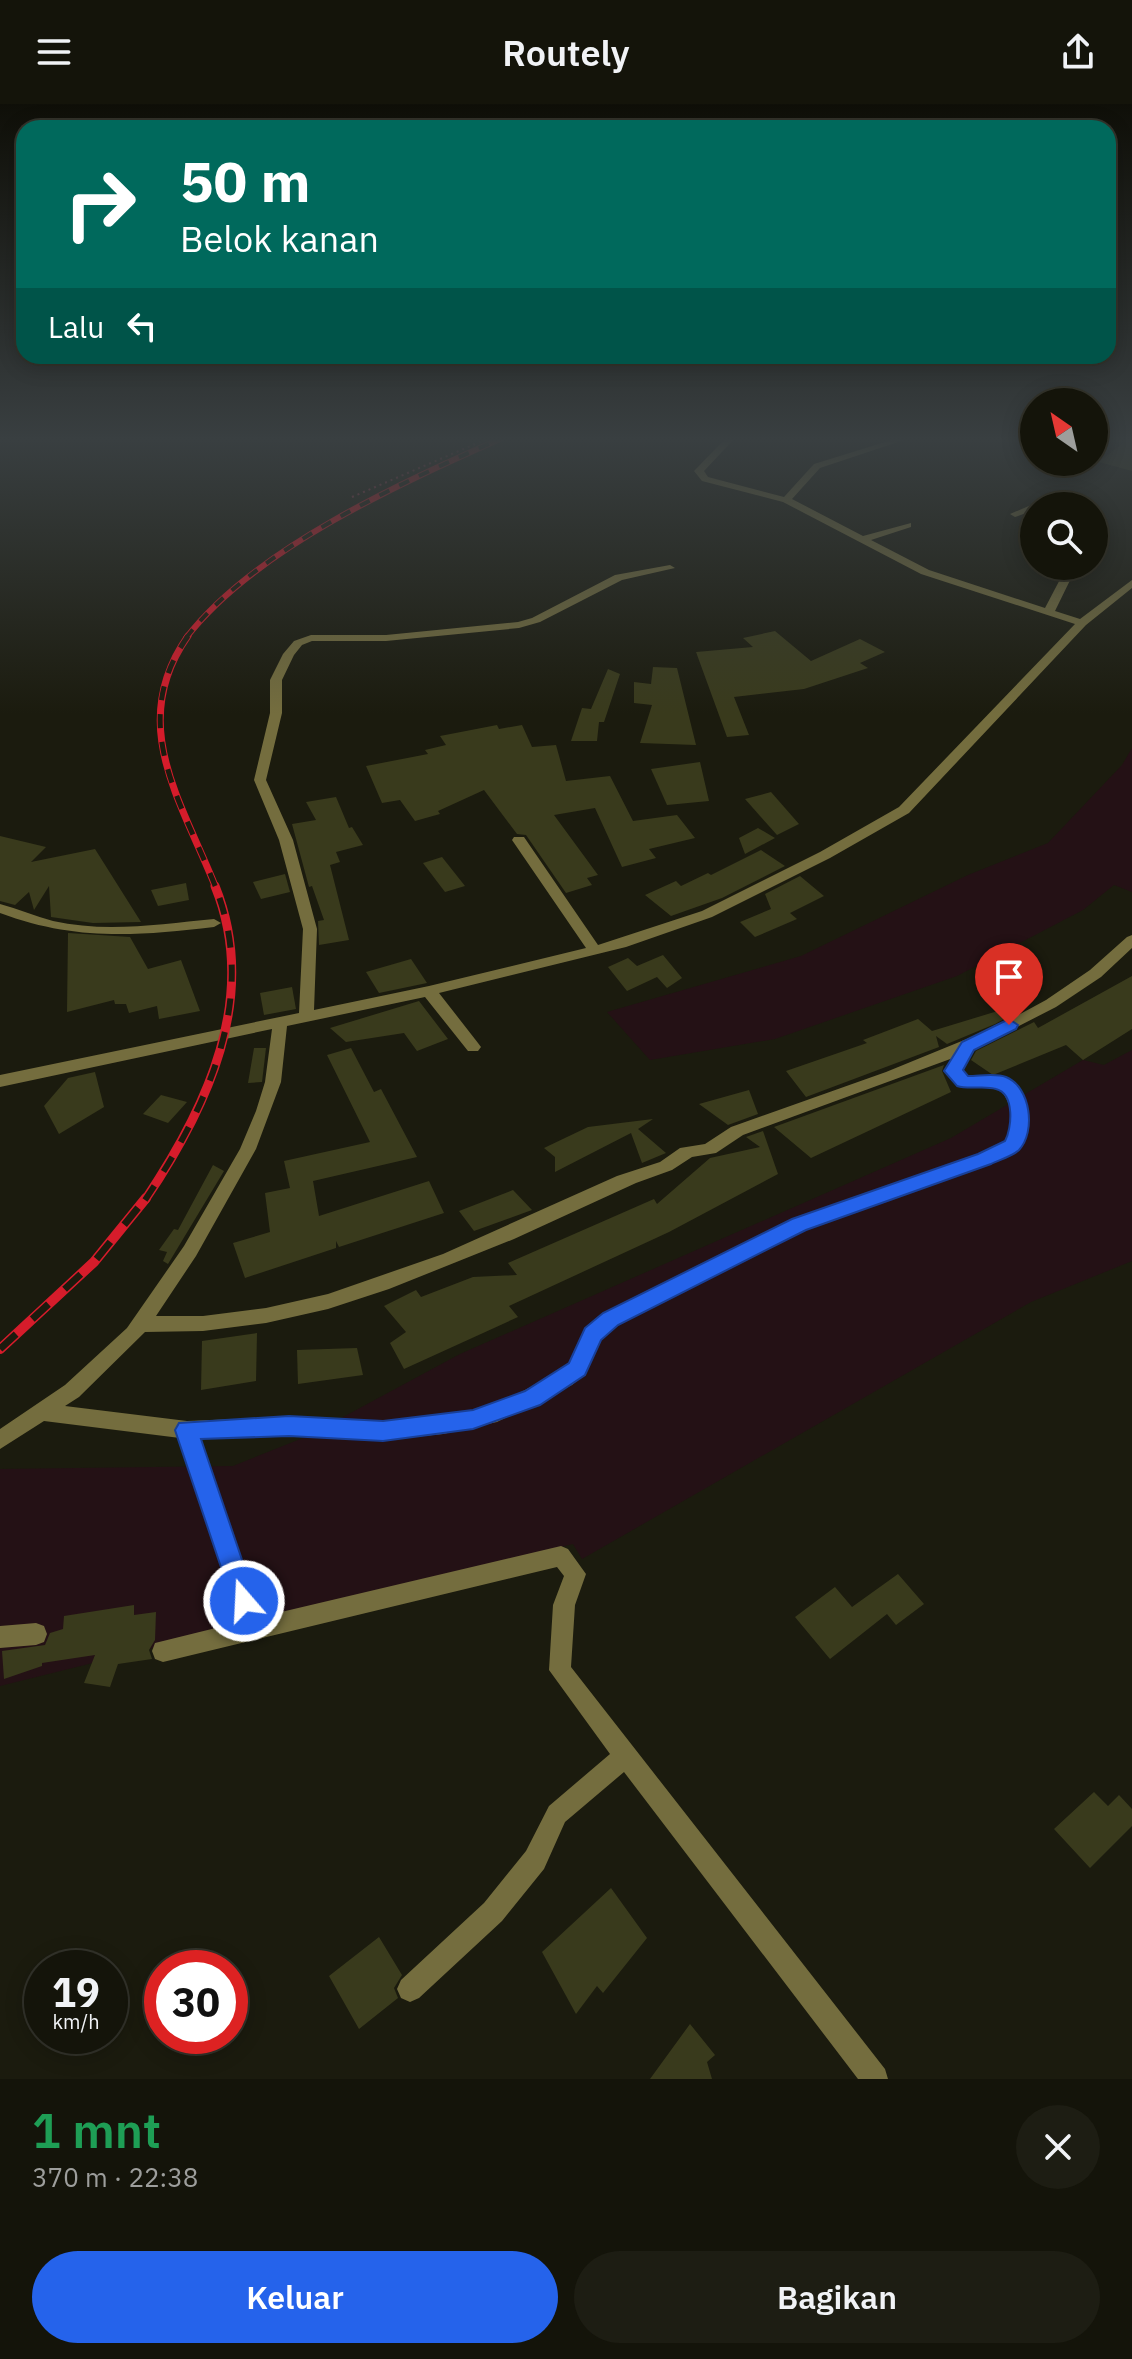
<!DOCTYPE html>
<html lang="id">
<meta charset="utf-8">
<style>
body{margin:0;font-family:"IBM Plex Sans",sans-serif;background:#1d1d13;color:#f1f3f6;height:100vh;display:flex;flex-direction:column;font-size:30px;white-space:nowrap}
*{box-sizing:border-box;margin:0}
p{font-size:26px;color:#9d9e9c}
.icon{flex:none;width:44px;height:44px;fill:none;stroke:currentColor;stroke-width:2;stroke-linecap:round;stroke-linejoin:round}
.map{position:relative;height:1975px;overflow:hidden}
.drawer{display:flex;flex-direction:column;background:#14140a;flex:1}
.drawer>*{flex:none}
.guide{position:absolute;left:16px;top:16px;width:1100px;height:244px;border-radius:24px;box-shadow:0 4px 20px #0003,0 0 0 2px #33332b;background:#00695c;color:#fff;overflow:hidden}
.needle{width:52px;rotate:326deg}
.buttons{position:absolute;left:1020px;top:284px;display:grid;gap:16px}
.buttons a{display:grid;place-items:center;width:88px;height:88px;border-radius:50%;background:#14140a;box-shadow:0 4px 20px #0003,0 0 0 2px #33332b;font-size:40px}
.speed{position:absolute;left:24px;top:1846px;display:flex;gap:16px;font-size:40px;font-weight:700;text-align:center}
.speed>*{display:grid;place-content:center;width:104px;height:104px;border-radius:50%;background:#14140a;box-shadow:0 4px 20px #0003,0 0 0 2px #33332b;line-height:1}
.speed small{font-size:20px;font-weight:400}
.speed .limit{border:12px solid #d22;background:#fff;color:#111}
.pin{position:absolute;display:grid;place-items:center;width:68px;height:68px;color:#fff;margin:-82px -34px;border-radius:50% 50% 50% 0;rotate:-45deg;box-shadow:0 0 8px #0007}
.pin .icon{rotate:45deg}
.me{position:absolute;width:88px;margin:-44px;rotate:341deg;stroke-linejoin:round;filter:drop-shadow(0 0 6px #0008)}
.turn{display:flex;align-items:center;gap:28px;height:168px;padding:0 32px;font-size:36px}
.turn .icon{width:104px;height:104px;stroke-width:2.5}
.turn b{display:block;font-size:56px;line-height:68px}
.then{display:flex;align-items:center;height:76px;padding:0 32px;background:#0003;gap:16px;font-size:30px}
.round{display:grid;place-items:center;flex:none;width:84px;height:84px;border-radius:42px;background:#1d1d13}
.overview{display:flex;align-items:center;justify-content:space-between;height:136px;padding:0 32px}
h1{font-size:48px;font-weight:600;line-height:60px;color:#1e9e55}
.cta{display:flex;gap:16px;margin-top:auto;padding:16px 32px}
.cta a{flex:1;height:92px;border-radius:48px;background:#2563eb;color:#fff;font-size:32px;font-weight:600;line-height:92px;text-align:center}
.cta a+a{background:#1d1d13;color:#f1f3f6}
header{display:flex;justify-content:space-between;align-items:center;height:104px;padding:0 32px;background:#14140a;font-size:36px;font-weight:600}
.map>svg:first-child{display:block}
.green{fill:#241115}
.building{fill:#393a1c}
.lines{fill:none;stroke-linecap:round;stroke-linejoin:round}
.path{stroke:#9f3c53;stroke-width:2;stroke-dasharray:2 4;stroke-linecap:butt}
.minor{fill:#746d3e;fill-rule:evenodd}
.rail-far3-casing{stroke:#d61c2b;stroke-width:6}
.rail-far2-casing{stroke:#d61c2b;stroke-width:7}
.rail-far1-casing{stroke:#d61c2b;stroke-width:9}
.rail-casing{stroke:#d61c2b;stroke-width:10}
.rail-far3{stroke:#1b1b0e;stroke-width:4;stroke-dasharray:11;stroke-linecap:butt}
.rail-far2{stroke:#1b1b0e;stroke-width:5;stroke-dasharray:14;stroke-linecap:butt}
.rail-far1{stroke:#1b1b0e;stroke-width:6;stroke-dasharray:17;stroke-linecap:butt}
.rail{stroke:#1b1b0e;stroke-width:7;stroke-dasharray:22;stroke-linecap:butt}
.route{fill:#2563eb;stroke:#184099;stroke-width:2}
</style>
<header><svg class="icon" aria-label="menu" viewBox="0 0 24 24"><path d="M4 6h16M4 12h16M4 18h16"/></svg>Routely<svg class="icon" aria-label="share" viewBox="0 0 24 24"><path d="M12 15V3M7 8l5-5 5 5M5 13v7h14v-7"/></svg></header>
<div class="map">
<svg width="1132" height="1975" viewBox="0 0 1132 1975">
<rect width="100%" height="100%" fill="#1b1b0e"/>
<g class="green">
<path d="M1132 644V788L1114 781 1083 806 957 872 775 935 650 956 607 908 801 852 968 771 1048 739 1122 661Z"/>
<path d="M1132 946V1157L1031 1198 582 1455 573 1440 0 1582V1365L233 1362 308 1332 460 1250 951 1034 1083 956 1104 961Z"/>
</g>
<g class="building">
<path d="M1129 334H1132V367L1099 358Z"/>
<path d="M775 527 811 557 860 535 885 548 860 559 868 564 804 585 734 593 749 631 727 633 696 548 753 543 743 534Z"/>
<path d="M653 563 677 564 696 641 640 639 652 601 634 599V578L651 580Z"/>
<path d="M608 565 620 570 604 618H599L597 637H571L582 604 591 605Z"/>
<path d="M497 621 499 625 522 621 532 643 556 641 566 677 610 672 633 717 677 711 695 734 649 745 656 754 622 763 595 704 554 711 598 771 587 774 592 781 566 789 526 731 517 730 484 686 438 707 440 710 415 717 400 696 382 699 366 662 428 650 425 646 446 641 440 632Z"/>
<path d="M700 658 709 697 667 701 651 665Z"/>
<path d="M771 688 799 720 777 731 745 695Z"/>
<path d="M336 693 349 724 352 723 363 741 336 748 340 758 330 761 349 836 319 841 318 817 324 816 312 782 309 783 292 720 316 716 306 698Z"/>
<path d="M758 724 775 734 745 750 739 734Z"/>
<path d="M0 732 46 743 31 758 95 745 141 818 93 819 51 813 49 782 34 806 29 788 15 801 0 797Z"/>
<path d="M761 746 785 762 722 794 671 812 645 791 676 777 681 782 708 769 711 771Z"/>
<path d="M442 753 465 782 445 788 423 759Z"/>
<path d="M285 770 290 788 261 795 253 778Z"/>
<path d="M800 772 824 792 790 809 797 815 755 833 740 818 771 805 765 790Z"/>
<path d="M186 779 189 796 158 802 151 786Z"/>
<path d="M68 829 130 833 148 865 181 856 200 907 159 915 157 902 129 909 126 900H115L114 896 67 908Z"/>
<path d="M663 851 682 874 667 884 657 873 627 887 608 863 628 854 637 862Z"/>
<path d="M411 855 427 879 379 889 366 868Z"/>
<path d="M1132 872V925L1083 956 1066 941 993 971 971 956 976 947 1034 918 1038 924Z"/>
<path d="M292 883 296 905 264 911 260 889Z"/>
<path d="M419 897 448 935 417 947 404 929 346 938 330 924Z"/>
<path d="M1001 906 1006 914 995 920 947 940 936 932 939 943 806 993 786 967 867 939 863 936 918 915 932 927Z"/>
<path d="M254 944H266L262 978 248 979Z"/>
<path d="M351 944 374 988 381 985 417 1053 313 1077 319 1112 429 1077 444 1109 339 1143 336 1137V1144L245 1174 233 1139 270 1128 265 1089 290 1084 284 1057 370 1038 327 951Z"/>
<path d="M944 961 942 967 951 988 811 1054 774 1023Z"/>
<path d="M95 968 104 1003 59 1030 44 1002 68 974Z"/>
<path d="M749 986 758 1010 728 1021 699 1000Z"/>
<path d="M161 991 187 998 168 1019 143 1010Z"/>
<path d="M653 1015 638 1025 666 1049 642 1059 631 1029 555 1068V1053L544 1044 588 1023Z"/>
<path d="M763 1027 778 1070 669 1128 509 1202 518 1213 404 1265 390 1239 406 1228 384 1202 416 1186 421 1193 473 1173 517 1171 508 1159 654 1095 657 1100 710 1054 760 1043 746 1033Z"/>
<path d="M213 1061 224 1067 168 1160 163 1157 167 1148 159 1146 174 1125 178 1126Z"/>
<path d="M513 1086 532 1106 474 1127 459 1107Z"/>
<path d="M257 1229 256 1277 201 1286 202 1237Z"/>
<path d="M357 1244 363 1271 298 1280 297 1246Z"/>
<path d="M898 1470 924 1500 896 1521 887 1510 830 1555 795 1513 835 1483 852 1503Z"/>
<path d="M134 1501V1511L156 1508 155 1536 149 1546 152 1555 118 1560 110 1583 84 1579 95 1551 42 1559V1562L4 1575 2 1547 45 1541 50 1529 63 1525 64 1512Z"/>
<path d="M1094 1688 1108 1702 1119 1691 1132 1705V1722L1090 1764 1054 1725Z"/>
<path d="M611 1784 647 1834 603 1889 597 1882 576 1910 542 1848Z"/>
<path d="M379 1833 402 1871 394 1884 398 1894 359 1925 329 1872Z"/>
<path d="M690 1920 715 1951 707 1958 712 1975H650Z"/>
</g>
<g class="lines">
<path class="path" d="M352 393 489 334"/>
<g class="minor">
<path d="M726 334H735L704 367 708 373 784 393 814 360 898 334H910L820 364 792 395 863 432 911 419V423L871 436 929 466 1045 504 1067 462H1077L1055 507 1080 515 1132 476V484L1086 521 909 709 830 754 712 813 626 843 439 889 478 939 481 943 478 947H468L425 893 287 922 281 978 256 1045 196 1152 156 1212H203L266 1204 328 1190 443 1150 617 1072 660 1058 680 1044 705 1040 731 1023 886 968 996 923 1046 896 1090 866 1127 833 1132 831V844L1101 873 1056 903 974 945 961 966 968 973 1009 975C1031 996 1037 1032 1010 1051L805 1125 617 1220 600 1235 584 1271 572 1281 497 1318 443 1330 383 1336 289 1331 200 1334 260 1513 561 1442 568 1445 586 1470 575 1501 571 1563 885 1965 888 1975H858L624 1668 565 1718 544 1765 502 1817 419 1894 410 1898 401 1894 397 1885 401 1876 484 1799 526 1747 549 1702 610 1650 549 1566 553 1501 564 1472 557 1463 163 1558 155 1555 152 1547 155 1539 240 1518 180 1334 44 1317 0 1345V1325L65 1281 127 1224 184 1142 240 1045 256 1007 265 978 272 925 0 983V971L299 909 303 825 279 736 254 676 270 609V576L283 550 294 537 311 531H386L518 518 532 514 615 471 670 461 675 464 622 476 540 518 519 524 386 537H312L302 541 294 551 282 576V609L266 676 293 736 317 825 314 906 429 882 586 844 512 736 514 733H524L598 841 702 807 820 748 899 703 1075 520 921 470 783 398 702 377 694 367ZM953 954 945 967 958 982 999 984C1012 998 1019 1026 1003 1039 996 1045 986 1047 978 1051L793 1115 603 1210 586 1225 570 1260 558 1269 494 1302 443 1312 383 1318 289 1313 187 1317 65 1302 79 1293 145 1228 203 1227 266 1219 328 1205 389 1185 514 1135 636 1079 672 1066 692 1053 716 1049 743 1031Z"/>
<path d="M1050 393 1070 402 1050 399 1034 402V406L1015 413 1010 410Z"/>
<path d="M0 800C18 805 35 812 53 817 106 829 161 820 214 815L221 819 214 823C136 832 75 837 0 809Z"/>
<path d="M36 1519 44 1522 47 1530 44 1538 36 1541 0 1544V1522Z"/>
</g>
<g class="rail-far3-casing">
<path id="rail-far3" d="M186 534C254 445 401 379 502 334"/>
</g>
<g class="rail-far2-casing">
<path id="rail-far2" d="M188 532C126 620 182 698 216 784"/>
</g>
<g class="rail-far1-casing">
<path id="rail-far1" d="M145 1096C207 1004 260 893 215 782"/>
</g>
<g class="rail-casing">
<path id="rail" d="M0 1245 94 1158 146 1094"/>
</g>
<use href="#rail-far3" class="rail-far3"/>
<use href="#rail-far2" class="rail-far2"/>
<use href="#rail-far1" class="rail-far1"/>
<use href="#rail" class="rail"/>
</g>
<linearGradient id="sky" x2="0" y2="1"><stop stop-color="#0f0f08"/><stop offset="0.55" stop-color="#393f41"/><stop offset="1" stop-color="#393f41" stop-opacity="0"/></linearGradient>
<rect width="1132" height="610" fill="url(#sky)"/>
<path class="route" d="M1009 915 1018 921 1016 925 974 946 963 966 968 972C980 972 996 969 1006 973 1031 983 1036 1028 1019 1046 1013 1052 999 1056 991 1060L806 1126 618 1221 601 1236 585 1271 540 1301 473 1325 383 1337 289 1332 201 1335 256 1497 253 1505 244 1508 235 1505 175 1326 179 1319 289 1312 383 1317 473 1306 525 1287 569 1259 585 1224 603 1209 792 1115 978 1050 1005 1037C1012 1024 1015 990 996 985 984 981 970 986 957 982L944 967 962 938Z"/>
</svg>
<div class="buttons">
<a><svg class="needle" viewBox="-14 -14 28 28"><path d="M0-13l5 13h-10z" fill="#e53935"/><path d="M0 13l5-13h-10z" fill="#9d9e9c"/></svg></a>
<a><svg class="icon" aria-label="search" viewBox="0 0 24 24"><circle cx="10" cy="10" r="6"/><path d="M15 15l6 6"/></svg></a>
</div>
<div class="speed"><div>19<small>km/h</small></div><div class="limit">30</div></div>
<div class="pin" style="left:1009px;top:921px;background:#d93025"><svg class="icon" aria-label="arrive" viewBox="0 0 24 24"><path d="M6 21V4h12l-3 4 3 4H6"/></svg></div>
<svg class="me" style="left:244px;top:1497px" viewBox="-20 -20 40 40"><circle r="17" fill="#2563eb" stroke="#fff" stroke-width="3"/><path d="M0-11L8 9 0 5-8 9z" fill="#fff"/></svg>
<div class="guide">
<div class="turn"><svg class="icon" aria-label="right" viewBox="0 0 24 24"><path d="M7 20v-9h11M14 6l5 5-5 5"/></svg><div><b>50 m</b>Belok kanan</div></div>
<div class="then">Lalu<svg class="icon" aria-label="left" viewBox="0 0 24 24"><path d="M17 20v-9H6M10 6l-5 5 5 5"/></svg></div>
</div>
</div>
<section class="drawer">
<div class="overview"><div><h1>1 mnt</h1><p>370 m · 22:38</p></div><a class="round"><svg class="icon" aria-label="close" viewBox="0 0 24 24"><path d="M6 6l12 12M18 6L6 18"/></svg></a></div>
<div class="cta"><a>Keluar</a><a>Bagikan</a></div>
</section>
